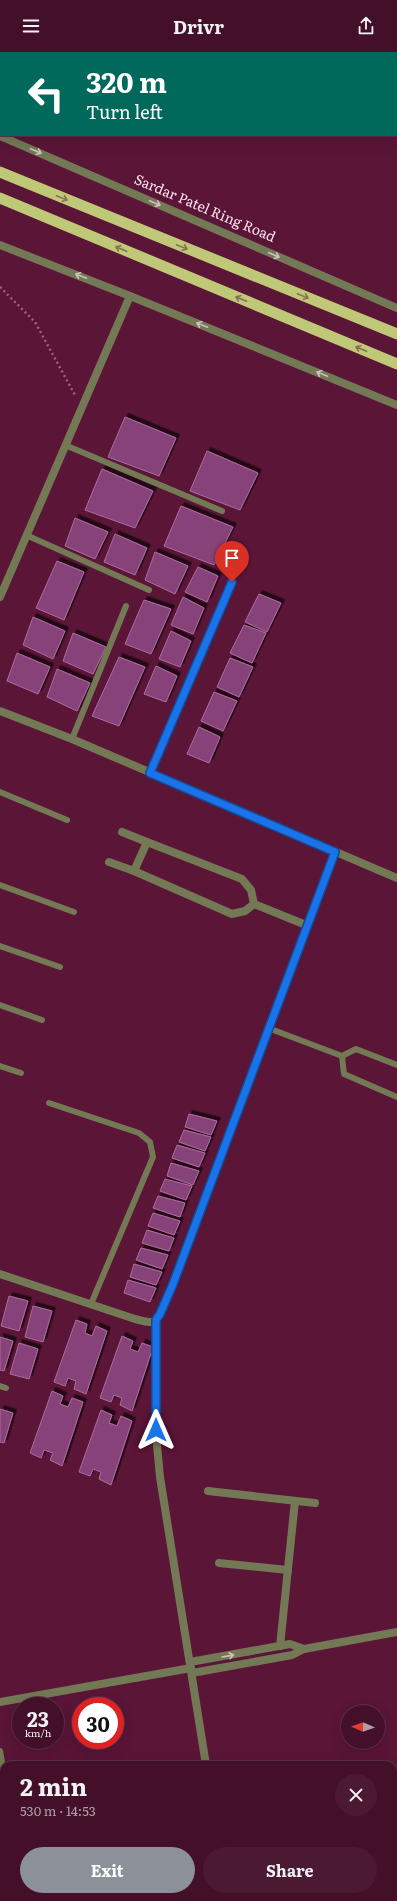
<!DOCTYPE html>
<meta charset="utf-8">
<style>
body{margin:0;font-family:Literata,serif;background:#4b1931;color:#f1f3f6;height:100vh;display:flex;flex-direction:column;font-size:15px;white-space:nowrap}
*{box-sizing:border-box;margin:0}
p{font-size:13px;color:#af9da8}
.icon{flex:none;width:22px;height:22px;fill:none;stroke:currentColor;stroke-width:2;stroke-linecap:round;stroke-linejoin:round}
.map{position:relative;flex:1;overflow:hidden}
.details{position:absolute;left:0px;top:1709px;width:397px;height:140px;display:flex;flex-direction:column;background:#441029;border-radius:12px 12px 0 0;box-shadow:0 4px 16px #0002,0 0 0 1px #5c3046}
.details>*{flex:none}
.top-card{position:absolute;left:0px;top:0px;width:397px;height:84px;box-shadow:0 4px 16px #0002,0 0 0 1px #5c3046;background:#00695c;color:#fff;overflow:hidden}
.needle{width:26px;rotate:272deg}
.controls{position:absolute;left:341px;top:1653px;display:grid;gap:8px}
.controls a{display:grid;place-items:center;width:44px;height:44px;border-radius:50%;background:#441029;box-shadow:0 4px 16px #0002,0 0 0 1px #5c3046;font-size:20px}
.speed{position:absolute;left:12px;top:1645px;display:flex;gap:8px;font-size:20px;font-weight:700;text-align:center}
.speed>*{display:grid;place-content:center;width:52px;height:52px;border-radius:50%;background:#441029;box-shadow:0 4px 16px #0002,0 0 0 1px #5c3046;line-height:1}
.speed small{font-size:10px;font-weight:400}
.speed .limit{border:6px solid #d22;background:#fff;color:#111}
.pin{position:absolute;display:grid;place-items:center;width:34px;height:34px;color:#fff;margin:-41px -17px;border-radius:50% 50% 50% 0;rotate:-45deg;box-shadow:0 0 4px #0007}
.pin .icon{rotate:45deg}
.me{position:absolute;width:44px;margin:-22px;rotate:0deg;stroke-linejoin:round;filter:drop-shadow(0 0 3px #0008)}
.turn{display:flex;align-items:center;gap:14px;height:84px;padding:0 20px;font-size:18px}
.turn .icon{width:52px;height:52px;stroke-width:2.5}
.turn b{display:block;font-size:28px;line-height:34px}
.round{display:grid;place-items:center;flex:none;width:42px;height:42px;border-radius:21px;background:#4b1931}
.summary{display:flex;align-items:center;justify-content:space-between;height:68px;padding:0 20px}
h1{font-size:24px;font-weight:700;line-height:30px}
.action{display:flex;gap:8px;margin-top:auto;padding:8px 20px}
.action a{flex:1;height:46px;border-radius:24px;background:#8c9099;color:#fff;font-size:16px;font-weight:700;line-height:46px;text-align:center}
.action a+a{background:#4b1931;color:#f1f3f6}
header{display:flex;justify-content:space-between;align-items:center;height:52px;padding:0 20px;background:#441029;font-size:18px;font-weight:700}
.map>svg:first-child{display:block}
.building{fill:#864379;stroke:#ac6c9f;filter:url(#shadow)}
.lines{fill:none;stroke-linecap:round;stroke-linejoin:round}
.path{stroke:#99657d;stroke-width:2.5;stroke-dasharray:2 3;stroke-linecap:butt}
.service{stroke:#737855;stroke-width:6}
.minor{stroke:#737855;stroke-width:8}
.tertiary{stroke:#737855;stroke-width:8}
.trunk{stroke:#bec876;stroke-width:11}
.oneway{stroke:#d2c0bd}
.oneway2{stroke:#8c6e56}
.route-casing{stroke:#114b97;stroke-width:10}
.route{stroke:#1a73e8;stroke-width:7}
.labels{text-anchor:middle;stroke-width:4;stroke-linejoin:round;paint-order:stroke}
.street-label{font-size:14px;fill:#fadfe9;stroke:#5a1537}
</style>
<header><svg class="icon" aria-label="menu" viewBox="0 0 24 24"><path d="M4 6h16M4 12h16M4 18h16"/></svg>Drivr<svg class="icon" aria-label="share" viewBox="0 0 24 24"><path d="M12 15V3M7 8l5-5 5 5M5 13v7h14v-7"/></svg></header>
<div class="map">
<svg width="397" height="1849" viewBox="0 0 397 1849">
<defs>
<filter id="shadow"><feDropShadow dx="3.5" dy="-3.5" stdDeviation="0" flood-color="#0009"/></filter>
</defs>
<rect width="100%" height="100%" fill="#5a1537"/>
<g class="building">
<path d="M125 365 176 386 159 424 108 405Z"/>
<path d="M207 399 258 421 240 458 190 439Z"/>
<path d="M102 417 153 439 135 476 85 458Z"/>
<path d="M181 454 233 475 214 513 164 494Z"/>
<path d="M75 466 108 480 95 507 65 494Z"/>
<path d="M115 482 147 496 135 523 104 510Z"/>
<path d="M155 500 188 514 175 542 145 528Z"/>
<path d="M57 509 84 520 64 568 36 556Z"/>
<path d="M198 515 218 524 207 550 185 540Z"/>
<path d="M259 542 281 551 267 580 245 570Z"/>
<path d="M183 545 204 556 193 582 171 573Z"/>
<path d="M144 548 171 557 151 602 125 592Z"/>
<path d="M33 565 65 579 53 607 23 593Z"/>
<path d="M244 573 266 581 252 611 230 601Z"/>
<path d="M171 579 191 589 180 615 159 607Z"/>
<path d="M73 581 106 595 93 622 63 609Z"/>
<path d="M17 601 50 615 38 642 7 629Z"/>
<path d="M119 605 145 615 119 674 92 664Z"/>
<path d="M230 606 253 615 239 645 217 635Z"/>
<path d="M156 614 177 624 166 650 144 642Z"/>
<path d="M57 617 90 631 77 659 47 645Z"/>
<path d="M214 640 237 649 223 679 201 669Z"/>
<path d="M199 675 220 685 209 711 187 702Z"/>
<path d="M189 1062 217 1069 211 1083 185 1075Z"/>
<path d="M184 1078 211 1085 205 1099 179 1090Z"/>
<path d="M177 1093 205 1101 199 1115 172 1106Z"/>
<path d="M171 1111 199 1119 193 1133 167 1124Z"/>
<path d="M165 1127 192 1134 186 1148 160 1139Z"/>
<path d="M158 1144 185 1151 180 1165 153 1156Z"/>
<path d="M153 1161 180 1169 174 1183 148 1174Z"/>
<path d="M147 1178 174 1186 169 1199 142 1191Z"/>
<path d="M141 1196 168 1203 162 1217 136 1208Z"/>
<path d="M134 1212 162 1220 156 1233 130 1225Z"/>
<path d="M128 1228 156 1236 150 1250 124 1241Z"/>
<path d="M9 1244 28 1249 19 1279 1 1274Z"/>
<path d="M33 1254 52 1259 43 1290 25 1285Z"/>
<path d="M76 1268 87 1272 85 1281 92 1284 96 1274 107 1279 86 1342 74 1337 76 1329 68 1326 65 1334 54 1330Z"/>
<path d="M122 1284 133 1289 130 1297 138 1300 142 1291 153 1295 132 1359 120 1353 122 1346 114 1343 111 1350 100 1346Z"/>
<path d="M0 1285 13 1289 4 1319 0 1318Z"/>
<path d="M19 1291 38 1297 29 1327 10 1322Z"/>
<path d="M52 1339 63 1344 60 1352 68 1355 72 1346 83 1350 62 1414 50 1408 53 1401 44 1398 41 1406 30 1401Z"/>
<path d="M0 1357 13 1361 4 1391 0 1390Z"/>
<path d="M101 1358 112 1363 109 1371 117 1374 121 1364 132 1369 111 1433 99 1427 101 1420 93 1417 90 1424 79 1420Z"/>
</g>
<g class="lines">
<path class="path" d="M0 235 35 270 76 345"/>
<g class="service">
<path d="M65 393 222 459"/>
<path d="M26 483 149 538"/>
<path d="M72 687 126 554"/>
<path d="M0 740 67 768"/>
<path d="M0 833 74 860"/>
<path d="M0 894 60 915"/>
<path d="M0 953 42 968"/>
<path d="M268 976 342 1004 356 997 397 1013"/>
<path d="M342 1004 344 1022 397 1045"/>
<path d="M0 1014 21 1021"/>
<path d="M49 1051 139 1081 150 1090 153 1105 91 1252"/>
<path d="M0 1334 6 1336"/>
<path d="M0 1699 4 1721"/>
</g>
<g class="minor">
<path d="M0 545 130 244"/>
<path d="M0 659 72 687 397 826"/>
<path d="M150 721 232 530"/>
<path d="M122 780 147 790"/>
<path d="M109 810 134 819"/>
<path d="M254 852 245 859 232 862 134 819 147 790 242 827 251 838 254 852 306 873"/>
<path d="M0 1222 135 1267C141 1268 148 1272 154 1269 162 1265 169 1241 173 1232L335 800"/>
<path d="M156 1268 157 1393 160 1425 206 1713"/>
<path d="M208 1439 315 1451"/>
<path d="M219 1511 288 1518"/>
<path d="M280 1594 295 1449"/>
<path d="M190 1610 290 1592 304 1597"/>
<path d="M192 1621 292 1603 304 1597 397 1580"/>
<path d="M0 1650 191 1616"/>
<path d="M232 1845 233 1849"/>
</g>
<g class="tertiary">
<path d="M0 84 397 256"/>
<path d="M0 193 130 244 397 353"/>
</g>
<g class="trunk">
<path d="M0 120 397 282"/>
<path d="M0 146 397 312"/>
</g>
</g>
<defs><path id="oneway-shaft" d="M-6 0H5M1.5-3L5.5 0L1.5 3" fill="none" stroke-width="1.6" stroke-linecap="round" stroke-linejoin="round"/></defs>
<g class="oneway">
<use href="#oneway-shaft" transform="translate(36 99) rotate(23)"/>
<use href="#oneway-shaft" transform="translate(155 151) rotate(23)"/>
<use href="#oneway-shaft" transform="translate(274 203) rotate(24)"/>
<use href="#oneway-shaft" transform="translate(81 224) rotate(-159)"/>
<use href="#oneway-shaft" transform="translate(202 273) rotate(-158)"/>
<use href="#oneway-shaft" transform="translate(322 322) rotate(-158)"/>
<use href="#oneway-shaft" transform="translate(228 1604) rotate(-10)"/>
</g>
<g class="oneway2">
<use href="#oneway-shaft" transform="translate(62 146) rotate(22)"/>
<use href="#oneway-shaft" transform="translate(182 195) rotate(22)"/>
<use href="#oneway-shaft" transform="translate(121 197) rotate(-157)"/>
<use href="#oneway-shaft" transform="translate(303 244) rotate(22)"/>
<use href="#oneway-shaft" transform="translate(241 247) rotate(-157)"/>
<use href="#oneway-shaft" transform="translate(361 297) rotate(-157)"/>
</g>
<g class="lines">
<g class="route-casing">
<path id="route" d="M156 1378V1268L160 1262 173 1232 335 800 150 721 232 530"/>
</g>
<use href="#route" class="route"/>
</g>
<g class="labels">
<g class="street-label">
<text transform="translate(205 156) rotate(23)" y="5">Sardar Patel Ring Road</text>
</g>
</g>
</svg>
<div class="controls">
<a><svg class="needle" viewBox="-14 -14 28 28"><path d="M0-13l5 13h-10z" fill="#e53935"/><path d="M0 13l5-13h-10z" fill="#af9da8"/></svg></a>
</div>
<div class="speed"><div>23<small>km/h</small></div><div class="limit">30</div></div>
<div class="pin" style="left:232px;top:530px;background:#d93025"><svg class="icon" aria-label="arrive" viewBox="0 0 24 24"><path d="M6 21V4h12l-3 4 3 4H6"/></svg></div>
<svg class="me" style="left:156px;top:1378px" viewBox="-20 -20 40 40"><path d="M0-17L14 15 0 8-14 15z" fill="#1a73e8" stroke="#fff" stroke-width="4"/></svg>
<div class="top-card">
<div class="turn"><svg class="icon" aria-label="left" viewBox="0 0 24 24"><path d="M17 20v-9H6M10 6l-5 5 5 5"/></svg><div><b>320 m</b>Turn left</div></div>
</div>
<section class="details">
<div class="summary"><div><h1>2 min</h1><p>530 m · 14:53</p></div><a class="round"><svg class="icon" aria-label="close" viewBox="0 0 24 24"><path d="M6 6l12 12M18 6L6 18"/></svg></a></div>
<div class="action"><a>Exit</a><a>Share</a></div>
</section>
</div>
